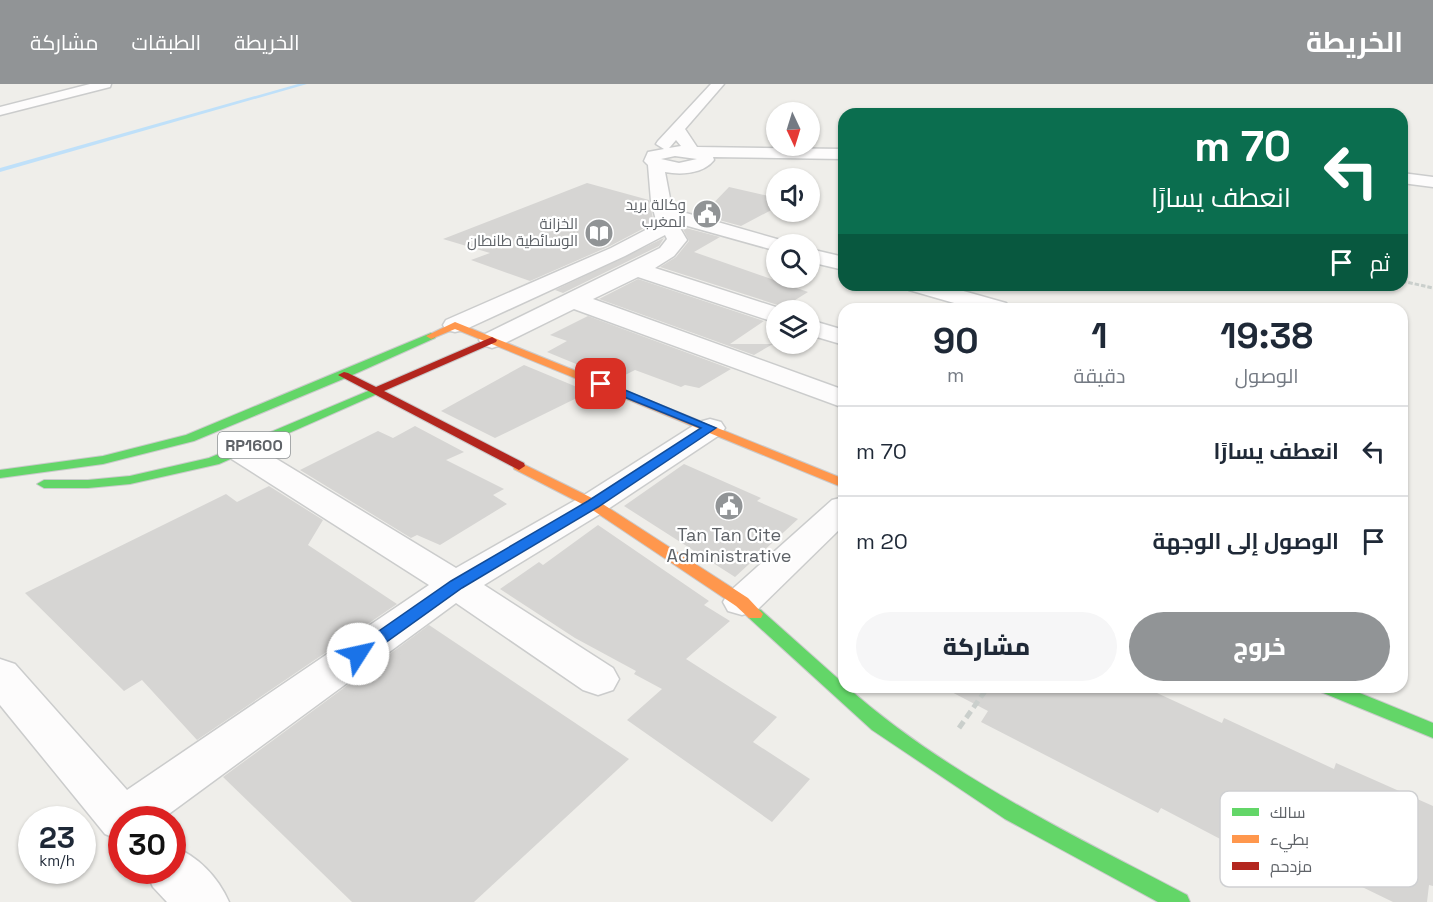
<!DOCTYPE html>
<html lang="ar">
<meta charset="utf-8">
<style>
body{margin:0;font-family:"Space Grotesk",Cairo,sans-serif;background:#f6f6f7;color:#1f2937;direction:rtl;height:100vh;display:flex;flex-direction:column;font-size:22px;white-space:nowrap}
*{box-sizing:border-box;margin:0}
p{font-size:20px;color:#747a83}
.icon{flex:none;width:33px;height:33px;fill:none;stroke:currentColor;stroke-width:2;stroke-linecap:round;stroke-linejoin:round}
.map{position:relative;flex:1;overflow:hidden;direction:ltr}
.panel{position:absolute;left:838px;top:219px;width:570px;height:390px;display:flex;flex-direction:column;background:#fff;border-radius:18px;box-shadow:0 2px 4px #0004;direction:rtl}
.panel>*{flex:none}
.banner{position:absolute;left:838px;top:24px;width:570px;height:183px;border-radius:18px;box-shadow:0 2px 4px #0004;direction:rtl;background:#0b6e4f;color:#fff;overflow:hidden}
.needle{width:39px;rotate:176deg}
.controls{position:absolute;left:766px;top:18px;display:grid;gap:12px}
.controls a{display:grid;place-items:center;width:54px;height:54px;border-radius:50%;background:#fff;box-shadow:0 2px 4px #0004;font-size:30px}
.speed{position:absolute;left:18px;top:722px;display:flex;gap:12px;font-size:30px;font-weight:700;text-align:center}
.speed>*{display:grid;place-content:center;width:78px;height:78px;border-radius:50%;background:#fff;box-shadow:0 2px 4px #0004;line-height:1}
.speed small{font-size:15px;font-weight:400}
.speed .limit{border:9px solid #d22;background:#fff;color:#111}
.pin{position:absolute;display:grid;place-items:center;width:51px;height:51px;color:#fff;margin:-26px;border-radius:12px;box-shadow:0 3px 9px #0006}
.me{position:absolute;width:66px;margin:-33px;rotate:55deg;stroke-linejoin:round;filter:drop-shadow(0 0 4px #0008)}
.turn{display:flex;align-items:center;gap:21px;height:126px;padding:0 18px;font-size:27px}
.turn .icon{width:78px;height:78px;stroke-width:2.5}
.turn b{display:block;font-size:42px;line-height:51px}
.then{display:flex;align-items:center;height:57px;padding:0 18px;background:#0003;gap:12px;font-size:22px}
.eta{display:flex;justify-content:space-evenly;align-items:center;height:102px;text-align:center}
.eta b{font-size:36px;font-weight:800;line-height:42px}
.cta{display:flex;gap:12px;margin-top:auto;padding:12px 18px}
.cta a{flex:1;height:69px;border-radius:36px;background:#919496;color:#fff;font-size:24px;font-weight:800;line-height:69px;text-align:center}
.cta a+a{background:#f6f6f7;color:#1f2937}
ul{padding:0;list-style:none}
li{display:flex;align-items:center;gap:18px;height:90px;padding:0 18px;border-top:2px solid #e0e1e3}
li div{flex:1}
li b{display:block;font-size:22px}
li em{font-style:normal}
header{display:flex;align-items:center;gap:36px;box-sizing:border-box;height:84px;padding:0 30px;background:#919496;color:#fff}
header strong{font-size:28px}
nav{display:flex;gap:33px;margin-inline-start:auto;font-size:21px}
.map>svg:first-child{display:block}
.lines{fill:none;stroke-linecap:round;stroke-linejoin:round}
.stream{fill:#bfe0f9;fill-rule:evenodd}
.building{fill:#d6d5d3}
.street-casing{stroke:#cbcccc;stroke-width:3}
.fast-casing{stroke:#cacacb;stroke-width:2}
.slow-casing{stroke:#cacacb;stroke-width:2}
.jam-casing{stroke:#cacacb;stroke-width:2}
.path-far1{stroke:#cacfcc;stroke-width:3;stroke-dasharray:4.5 2;stroke-linecap:butt}
.path{stroke:#cacfcc;stroke-width:5;stroke-dasharray:8 4.5;stroke-linecap:butt}
.street{fill:#fdfcfc;fill-rule:evenodd}
.fast{fill:#63d668;fill-rule:evenodd}
.slow{fill:#ff974d;fill-rule:evenodd}
.jam{fill:#b3261e;fill-rule:evenodd}
.route{fill:#1a73e8;stroke:#114b97;stroke-width:1.5}
.labels{text-anchor:middle;stroke-width:4.5;stroke-linejoin:round;paint-order:stroke}
.far-poi-label{font-size:15px;fill:#5f6368;stroke:#fff;text-anchor:end}
.shield{fill:#fff;stroke:#8f9295;stroke-width:1.5}
.shield-label{font-size:16px;font-weight:bold;fill:#5f6368}
.poi-label{font-size:18px;fill:#5f6368;stroke:#fff}
.key{fill:#fff;stroke:#cfd0d2;stroke-width:1.5}
.key-label{font-size:16px;fill:#5f6368}
</style>
<header>
<strong>الخريطة</strong>
<nav><a>الخريطة</a><a>الطبقات</a><a>مشاركة</a></nav>
</header>
<div class="map">
<svg width="1433" height="818" viewBox="0 0 1433 818">
<rect width="100%" height="100%" fill="#efeeea"/>
<g class="lines">
<path class="stream" d="M298 0H307L0 88V84Z"/>
</g>
<g class="building">
<path d="M587 99 649 116 654 139 610 162 530 197 471 176 490 169 443 155Z"/>
<path d="M729 103 777 114V123L741 142 686 127 702 131Z"/>
<path d="M682 143 720 153 694 168 808 208 784 223 660 183 676 173 689 157Z"/>
<path d="M664 154 659 162 563 209 555 206Z"/>
<path d="M638 195 764 237 730 260H773L754 271 599 215Z"/>
<path d="M588 232 731 285 699 304 685 301 681 303 635 286 615 296 547 268 567 257 550 251Z"/>
<path d="M524 281 589 308 495 354 441 327Z"/>
<path d="M415 342 464 368 446 376 504 405 493 411 507 420 440 461 417 451 411 454 300 386 378 347 393 354Z"/>
<path d="M684 380 761 414 757 417 798 435 735 493 624 422Z"/>
<path d="M269 402 323 436 308 461 397 520 197 656 142 596 124 607 25 509 226 410 237 418Z"/>
<path d="M598 441 709 517 704 521 730 537 686 575 777 633 753 658 810 695 772 738 627 636 662 605 634 590 636 587 575 554 500 505 539 478 543 481Z"/>
<path d="M429 541 629 675 474 818H352L223 693Z"/>
<path d="M942 603H1144L1222 639 1224 634 1334 685 1336 679 1433 722V802L1429 801 1427 818H1393L1358 801 1364 770 1293 735 1287 753 1258 738 1247 769 1161 724 1158 729 981 638 988 627Z"/>
</g>
<g class="lines">
<g class="street-casing">
<g id="street">
<path d="M90 0H111L110 3 0 31V23Z"/>
<path d="M711 0H724L685 45 697 63 844 65V75L713 73 714 76C703 90 681 91 665 88L672 125 784 157 787 160H777V167L677 139 687 156 674 172 655 184 785 226H777V239L638 193 593 215 844 306V324L574 225 501 261 492 264 483 261 479 256 483 251 644 172 660 164 667 155 665 151 625 172 464 246 455 248 446 246 443 241 446 236 611 164 657 140 651 117 648 81 644 77 648 68 664 65 656 60 658 57ZM676 56 681 62 669 64 670 63ZM675 72 697 75 679 79 661 75Z"/>
<path d="M1402 89 1433 93V103L1402 99Z"/>
<path d="M810 165 844 173V186L810 178Z"/>
<path d="M906 201H942L1006 219 1010 224 975 225 909 206Z"/>
<path d="M810 236 844 246V261L810 251Z"/>
<path d="M710 335 721 338 725 344 721 350 605 427 484 501 613 584 619 595 613 606 598 611 583 606 456 519 162 735H122V757L105 750 0 621V575L15 580 127 706 429 501 230 374 226 367 230 360 241 358 252 360 456 484 581 413 699 338Z"/>
<path d="M844 413V441L756 527 742 531 728 527 723 518 728 509 832 416Z"/>
<path d="M172 762C198 772 218 793 229 818H167L153 803 145 786H172Z"/>
</g>
</g>
<g class="fast-casing">
<g id="fast">
<path d="M431 249 436 252 435 254 348 293 194 357 103 380 0 394V386L103 372 186 351Z"/>
<path d="M380 302 386 305 384 307 219 380 130 400 88 404H44L37 400 44 396H88L130 392 209 374Z"/>
<path d="M755 524 761 526 844 600V603H847C947 691 1069 749 1187 811L1190 818H1158L1005 735 872 646 749 534 747 530 749 526Z"/>
<path d="M1318 603H1345L1433 639V654L1321 608Z"/>
</g>
</g>
<g class="slow-casing">
<g id="slow">
<path d="M455 238 844 395V404L455 245 431 255 426 252Z"/>
<path d="M519 378 598 417 748 514 763 530 761 534H749L736 522 588 423 514 385 513 382Z"/>
</g>
</g>
<g class="jam-casing">
<path id="jam" d="M492 253 497 256 496 258 384 307 524 379 525 382 519 386 338 291 344 288 348 289 376 303Z"/>
</g>
<path class="path-far1" d="M1402 197 1433 204"/>
<path class="path" d="M959 644 988 603"/>
<use href="#street" class="street"/>
<use href="#fast" class="fast"/>
<use href="#slow" class="slow"/>
<use href="#jam" class="jam"/>
</g>
<path class="route" d="M601 296 716 344 598 423 462 504 364 574 358 576 353 574 350 570 353 565 451 497 588 417 701 344 597 302 595 300Z"/>
<defs>
<g id="civic-disc" transform="scale(1.5)"><circle r="9.5" fill="#919496" stroke="#fff"/><path d="M-.6-6.5H3V-4.5H.6V-3L4-1V1h2V6H-6V1h2V-1L-.6-3ZM-1.2 2.5V6h2.4V2.5Z" fill="#fff"/></g>
<g id="library-disc" transform="scale(1.5)"><circle r="9.5" fill="#919496" stroke="#fff"/><path d="M-6-4Q-3-5.5-.7-3.5V5Q-3 3-6 4ZM6-4Q3-5.5 .7-3.5V5Q3 3 6 4Z" fill="#fff"/></g>
</defs>
<g fill-rule="evenodd">
<use href="#civic-disc" x="707" y="130"/>
<use href="#library-disc" x="599" y="149"/>
<use href="#civic-disc" x="729" y="422"/>
</g>
<g class="labels">
<g class="far-poi-label">
<text x="686" y="126">وكالة بريد<tspan x="686" dy="17">المغرب</tspan></text>
<text x="578" y="145">الخزانة<tspan x="578" dy="17">الوسائطية طانطان</tspan></text>
</g>
<rect class="shield" x="218" y="348" width="72" height="26" rx="4.5"/>
<g class="shield-label">
<text x="254" y="367">RP1600</text>
</g>
<g class="poi-label">
<text x="729" y="457">Tan Tan Cite<tspan x="729" dy="21">Administrative</tspan></text>
</g>
</g>
<rect x="1220" y="707" width="198" height="96" rx="9" class="key"/>
<rect x="1232" y="724" width="27" height="8" fill="#63d668"/>
<rect x="1232" y="751" width="27" height="8" fill="#ff974d"/>
<rect x="1232" y="778" width="27" height="8" fill="#b3261e"/>
<g class="key-label">
<text x="1270" y="734">سالك</text>
<text x="1270" y="761">بطيء</text>
<text x="1270" y="788">مزدحم</text>
</g>
</svg>
<div class="controls">
<a><svg class="needle" viewBox="-14 -14 28 28"><path d="M0-13l5 13h-10z" fill="#e53935"/><path d="M0 13l5-13h-10z" fill="#747a83"/></svg></a>
<a><svg class="icon" aria-label="sound" viewBox="0 0 24 24"><path d="M4 9h4l5-4v14l-5-4H4zM17 9q2 3 0 6"/></svg></a>
<a><svg class="icon" aria-label="search" viewBox="0 0 24 24"><circle cx="10" cy="10" r="6"/><path d="M15 15l6 6"/></svg></a>
<a><svg class="icon" aria-label="layers" viewBox="0 0 24 24"><path d="M12 4l9 5-9 5-9-5zM3 14l9 5 9-5"/></svg></a>
</div>
<div class="speed"><div>23<small>km/h</small></div><div class="limit">30</div></div>
<div class="pin" style="left:601px;top:300px;background:#d93025"><svg class="icon" aria-label="arrive" viewBox="0 0 24 24"><path d="M6 21V4h12l-3 4 3 4H6"/></svg></div>
<svg class="me" style="left:358px;top:570px" viewBox="-20 -20 40 40"><circle r="19" fill="#fff"/><path d="M0-13L10 11 0 6-10 11z" fill="#1a73e8"/></svg>
<div class="banner">
<div class="turn"><svg class="icon" aria-label="left" viewBox="0 0 24 24"><path d="M17 20v-9H6M10 6l-5 5 5 5"/></svg><div><b>70 m</b>انعطف يسارًا</div></div>
<div class="then">ثم<svg class="icon" aria-label="arrive" viewBox="0 0 24 24"><path d="M6 21V4h12l-3 4 3 4H6"/></svg></div>
</div>
<section class="panel">
<div class="eta">
<div><b>19:38</b><p>الوصول</p></div>
<div><b>1</b><p>دقيقة</p></div>
<div><b>90</b><p>m</p></div>
</div>
<ul>
<li><svg class="icon" aria-label="left" viewBox="0 0 24 24"><path d="M17 20v-9H6M10 6l-5 5 5 5"/></svg><div><b>انعطف يسارًا</b></div><em>70 m</em></li>
<li><svg class="icon" aria-label="arrive" viewBox="0 0 24 24"><path d="M6 21V4h12l-3 4 3 4H6"/></svg><div><b>الوصول إلى الوجهة</b></div><em>20 m</em></li>
</ul>
<div class="cta"><a>خروج</a><a>مشاركة</a></div>
</section>
</div>
